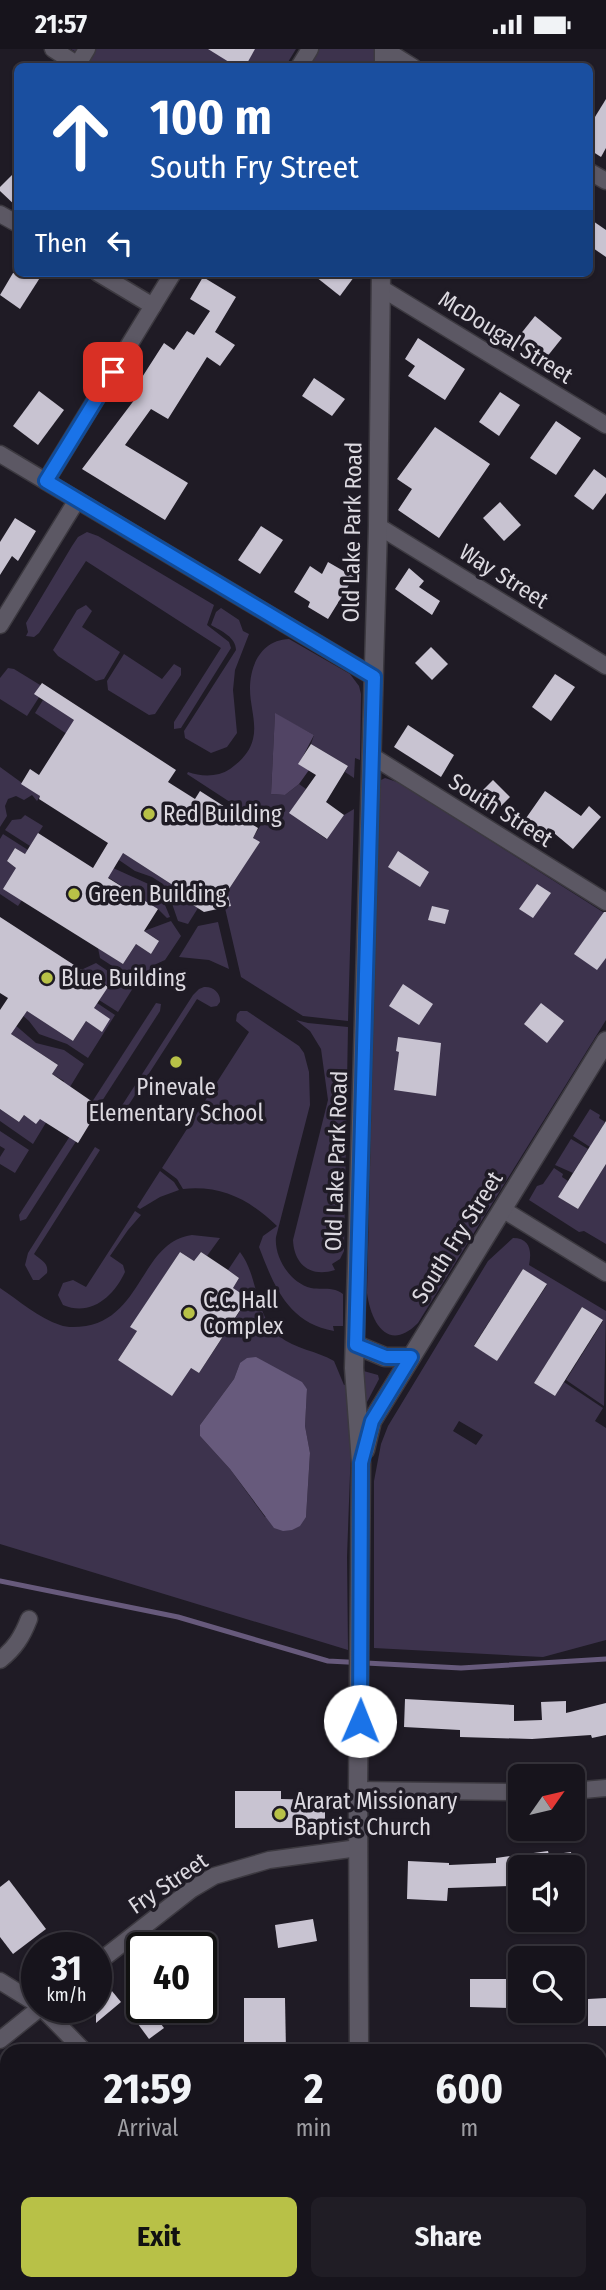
<!DOCTYPE html>
<style>
body{margin:0;font-family:"Fira Sans Condensed",sans-serif;background:#201d25;color:#f1f3f6;height:100vh;display:flex;flex-direction:column;font-size:26px;white-space:nowrap}
*{box-sizing:border-box;margin:0}
p{font-size:23px;color:#9e9ea3}
.icon{flex:none;width:38px;height:38px;fill:none;stroke:currentColor;stroke-width:2;stroke-linecap:round;stroke-linejoin:round}
.map{position:relative;flex:1;overflow:hidden}
.side{position:absolute;left:0px;top:1995px;width:607px;height:247px;display:flex;flex-direction:column;background:#17141c;border-radius:21px 21px 0 0;box-shadow:0 2px 5px #0004,0 0 0 2px #36333b}
.side>*{flex:none}
.guide{position:absolute;left:14px;top:14px;width:579px;height:214px;border-radius:10px;box-shadow:0 2px 5px #0004,0 0 0 2px #36333b;background:#1a4fa0;color:#fff;overflow:hidden}
.needle{width:46px;rotate:56deg}
.buttons{position:absolute;left:508px;top:1715px;display:grid;gap:14px}
.buttons a{display:grid;place-items:center;width:77px;height:77px;border-radius:10px;background:#17141c;box-shadow:0 2px 5px #0004,0 0 0 2px #36333b;font-size:35px}
.speed{position:absolute;left:21px;top:1883px;display:flex;gap:14px;font-size:35px;font-weight:700;text-align:center}
.speed>*{display:grid;place-content:center;width:91px;height:91px;border-radius:50%;background:#17141c;box-shadow:0 2px 5px #0004,0 0 0 2px #36333b;line-height:1}
.speed small{font-size:18px;font-weight:400}
.speed .limit{border:4px solid #111;border-radius:10px;background:#fff;color:#111}
.pin{position:absolute;display:grid;place-items:center;width:60px;height:60px;color:#fff;margin:-30px;border-radius:14px;box-shadow:0 4px 10px #0006}
.me{position:absolute;width:77px;margin:-38px;rotate:1deg;stroke-linejoin:round;filter:drop-shadow(0 0 5px #0008)}
.turn{display:flex;align-items:center;gap:24px;height:147px;padding:0 21px;font-size:32px}
.turn .icon{width:91px;height:91px;stroke-width:2.5}
.turn b{display:block;font-size:49px;line-height:60px}
.then{display:flex;align-items:center;height:66px;padding:0 21px;background:#0003;gap:14px;font-size:26px}
.eta{display:flex;justify-content:space-evenly;align-items:center;height:119px;text-align:center}
.eta b{font-size:42px;font-weight:700;line-height:49px}
.action{display:flex;gap:14px;margin-top:auto;padding:14px 21px}
.action a{flex:1;height:80px;border-radius:10px;background:#b8c147;color:#111;font-size:28px;font-weight:700;line-height:80px;text-align:center}
.action a+a{background:#201d25;color:#f1f3f6}
.status{display:flex;justify-content:space-between;align-items:center;height:49px;padding:0 35px;background:#17141c;direction:ltr}
.status svg{height:19px;fill:currentColor}
.map>svg:first-child{display:block}
.green{fill:#3d334d;fill-rule:evenodd}
.forest{fill:#514464}
.water{fill:#675a7c}
.lines{fill:none;stroke-linecap:round;stroke-linejoin:round}
.stream{stroke:#675a7c;stroke-width:5}
.building{fill:#c8c3d1}
.minor-casing{stroke:#3c3940;stroke-width:19}
.tertiary-casing{stroke:#3c3940;stroke-width:21}
.minor{stroke:#5c5864;stroke-width:16}
.tertiary{stroke:#5c5864;stroke-width:18}
.route-casing{stroke:#114b97;stroke-width:18}
.route{stroke:#1a73e8;stroke-width:12}
.poi-dot{fill:#b8c147;stroke:#1f1b25;stroke-width:2.5}
.labels{text-anchor:middle;stroke-width:7;stroke-linejoin:round;paint-order:stroke}
.street-label{font-size:23px;fill:#dcd9e0;stroke:#1f1b25}
.poi-label{font-size:23px;fill:#dcd9e0;stroke:#1f1b25;text-anchor:start}
</style>
<div class="status"><b>21:57</b><svg viewBox="0 0 49 12"><path d="M0 12V9h3v3zM5 12V6h3v6zM10 12V3h3v9zM15 12V0h3v12zM26 1h20v11H26zM47 4h2v5h-2z"/></svg></div>
<div class="map">
<svg width="606" height="2241" viewBox="0 0 606 2241">
<rect width="100%" height="100%" fill="#1f1b25"/>
<g class="green">
<path d="M71 0H296L285 18 99 17Z"/>
<path d="M319 0H377V17L308 18Z"/>
<path d="M87 483 98 487 214 556 207 576 229 593 231 599 181 679 174 680V673L221 599 86 512 39 584 34 588 26 587 28 583 26 574 72 497 78 488Z"/>
<path d="M86 556 92 562 82 578 120 603 104 630 96 632 58 607 53 601 77 561Z"/>
<path d="M221 559 239 571 243 582 249 585 235 621 233 641 237 684 227 698 211 704 185 689 184 682 236 601C236 588 221 582 211 576L216 563Z"/>
<path d="M289 590 350 625 359 637 361 645 360 711 355 709 354 729 345 723 348 717 311 695 314 686 275 665 271 745 285 746 299 735 306 740 290 764 326 790 344 766 354 760 348 972 303 967 241 928 225 859 230 857 227 843 259 794 253 789 262 774 187 725 188 723C202 728 218 728 230 720 241 712 250 703 253 690 257 674 250 657 250 640 250 615 262 591 289 590Z"/>
<path d="M124 605 162 630 174 615 181 619V626L155 665 149 666 108 641 107 632Z"/>
<path d="M8 619 14 620 45 639 27 667 0 650V629Z"/>
<path d="M43 651 47 653 147 719 76 691 35 664Z"/>
<path d="M0 718 40 747 37 752 32 746 24 751 16 747 8 750 5 757 7 767 0 778Z"/>
<path d="M385 729 400 734 606 865V971L418 1274C388 1304 371 1274 367 1244L379 739 381 731Z"/>
<path d="M25 766 43 777 30 797 5 781 12 771 21 770Z"/>
<path d="M3 785 28 801 25 805 15 799 7 812 16 819 22 851 18 857 0 845V790Z"/>
<path d="M120 802 196 851 193 856 198 859 188 875 178 872 168 843 163 835 152 828 135 822 116 809Z"/>
<path d="M111 818 155 838 160 844 170 868 167 869 158 860 106 827Z"/>
<path d="M171 872 181 887 165 911 154 916 137 933 100 909 98 899 123 915 136 895 151 905 158 891 144 882Z"/>
<path d="M218 873 229 920 209 911 179 908 198 877Z"/>
<path d="M96 914 133 939 118 963 99 951 108 937 81 921Z"/>
<path d="M204 938C213 937 221 944 220 953L217 957 211 958 197 950 117 1074 112 1072 193 946 199 940Z"/>
<path d="M97 954 115 966 88 1009 67 995 39 985 29 972 20 964 23 959 73 992 86 972 101 982 94 959Z"/>
<path d="M156 954 161 955 160 962 26 1170 20 1172 19 1166Z"/>
<path d="M240 962H247L299 997 304 1004 309 1023 310 1056 276 1188C274 1208 290 1234 311 1239 322 1241 333 1237 343 1245V1277H333L334 1282C288 1274 274 1237 259 1198L263 1187 277 1177C250 1151 222 1136 183 1140L177 1130 162 1119 249 983 236 972 237 965Z"/>
<path d="M296 971 308 974 348 978 344 1202 340 1210 332 1215 335 1221C310 1229 294 1215 293 1191L328 1051 321 1000 310 982Z"/>
<path d="M14 975 36 994 64 1001 84 1015 62 1051 55 1046 64 1032 52 1025 58 1016 8 983Z"/>
<path d="M47 1058 53 1062 33 1095 0 1072V1060L19 1073 24 1066 36 1074Z"/>
<path d="M590 1060 600 1066 599 1069 605 1073 590 1098 573 1087Z"/>
<path d="M0 1082 29 1101 15 1124 0 1115V1108L5 1100 0 1097Z"/>
<path d="M571 1090 588 1100 573 1124 555 1116Z"/>
<path d="M95 1098 100 1101 34 1205C41 1211 49 1214 47 1224L39 1231H33L25 1216 28 1204Z"/>
<path d="M606 1115V1195L584 1182 579 1183 529 1151 537 1137 543 1135 554 1119 563 1125 562 1128 568 1132 558 1148 578 1160Z"/>
<path d="M160 1122 174 1133 179 1141 160 1148 140 1160 137 1158Z"/>
<path d="M135 1162 141 1166 128 1181 110 1207 123 1216 125 1223C114 1247 91 1268 63 1256L58 1246 63 1234 73 1231 86 1238Z"/>
<path d="M192 1186 220 1189 207 1207 201 1203 194 1212 180 1203 131 1278 137 1282 118 1311 191 1319 199 1324 248 1250 233 1239 239 1229 228 1221 240 1203C259 1228 254 1265 279 1287 295 1300 317 1302 334 1312L344 1336 349 1334 352 1370 347 1508 348 1601 0 1495V1239C18 1251 39 1269 60 1276 68 1279 77 1278 86 1277 143 1267 141 1193 192 1186ZM240 1314C262 1318 292 1321 307 1340L305 1377 310 1404 306 1468H265L230 1420 200 1387V1376L234 1330Z"/>
<path d="M513 1189C530 1189 532 1202 529 1216L606 1262 604 1357 566 1331 603 1272 582 1258 534 1334 555 1347 564 1333 603 1359 595 1372 606 1379V1591L543 1608 374 1599V1432L381 1395 388 1377 488 1212ZM523 1220 547 1236 497 1312 474 1296ZM459 1372 483 1386 476 1396 453 1382Z"/>
<path d="M360 1321 378 1326 379 1330 365 1357Z"/>
</g>
<path class="forest" d="M275 664 314 686 299 715 309 721 299 735 285 746 271 745Z"/>
<path class="water" d="M256 1308 302 1333 307 1340 305 1377 310 1404 306 1468 300 1477 292 1481 283 1482 274 1479 230 1420 200 1387V1376L234 1330 240 1314 247 1309Z"/>
<g class="lines">
<path class="stream" d="M0 1532 178 1568 328 1612 461 1619 606 1610"/>
</g>
<g class="building">
<path d="M208 0H255L245 18H237Z"/>
<path d="M606 50V99L601 108 590 101V76Z"/>
<path d="M18 120V159L0 142V138Z"/>
<path d="M590 170 606 181V208L590 197Z"/>
<path d="M13 224H43L20 260 0 246Z"/>
<path d="M311 224H357L340 247Z"/>
<path d="M203 228 236 248 215 283 235 296 220 317 207 308 168 370 151 360 125 396 188 434 165 471 82 420 135 350 130 347 164 294 174 301 187 282 194 286 210 262 190 250Z"/>
<path d="M535 267 562 289 542 314 515 292Z"/>
<path d="M418 289 465 320 445 351 408 327 415 317 405 310Z"/>
<path d="M314 329 345 350 332 367 302 347Z"/>
<path d="M39 342 64 361 38 396 13 377Z"/>
<path d="M500 343 520 356 499 387 479 373Z"/>
<path d="M556 372 581 389 556 426 530 409Z"/>
<path d="M435 378 490 415 439 489 398 461 412 440 397 430Z"/>
<path d="M594 420 606 429V444L593 461 574 447Z"/>
<path d="M500 453 521 476 504 492 483 469Z"/>
<path d="M15 469 36 482 18 512 12 507 0 526V493Z"/>
<path d="M261 477 283 491 260 525 238 511Z"/>
<path d="M328 513 354 528 328 570 308 558 310 553 294 543 310 517 322 525Z"/>
<path d="M409 519 424 532 419 538 440 552 432 566 395 540Z"/>
<path d="M431 598 448 615 432 631 415 614Z"/>
<path d="M555 625 575 638 551 672 532 658Z"/>
<path d="M42 634 176 721 168 733 195 750 200 742 258 779 253 789 260 793 227 843 231 857 204 863 193 856 196 851 123 804 108 829 158 860 144 882 159 892 151 905 136 895 123 915 3 840 16 819 7 812 15 799 25 805 38 784 93 819 108 794 39 750 40 747 21 735 30 720 39 726 74 671 34 645Z"/>
<path d="M408 676 454 706 441 728 394 698Z"/>
<path d="M311 695 348 717 326 753 344 766 327 790 289 764 316 726 298 715Z"/>
<path d="M493 731 510 748 496 762 479 745Z"/>
<path d="M545 742 581 767 589 757 601 768 573 800 548 779 544 785 524 772Z"/>
<path d="M398 802 429 823 420 838 388 818Z"/>
<path d="M537 835 551 844 533 869 519 860Z"/>
<path d="M432 857 449 861 445 875 428 871Z"/>
<path d="M604 863H606V909L597 921 574 905Z"/>
<path d="M0 868 108 938 94 959 110 970 102 983 86 972 73 992 27 962 11 985 58 1016 52 1025 100 1058 78 1094 40 1070 36 1075 24 1066 19 1073 0 1060V961L8 949 0 944Z"/>
<path d="M403 935 433 955 419 976 389 957Z"/>
<path d="M541 954 564 972 547 994 524 975Z"/>
<path d="M398 988 441 994 436 1047 394 1041 399 1003 396 1002Z"/>
<path d="M606 1072V1115L578 1160 558 1148Z"/>
<path d="M180 1203 194 1212 201 1203 228 1221 239 1229 233 1239 248 1249 199 1324 191 1319 172 1347 118 1311 137 1282 130 1278Z"/>
<path d="M523 1220 547 1235 497 1312 474 1297Z"/>
<path d="M582 1258 603 1271 555 1347 534 1334Z"/>
<path d="M405 1650 514 1656V1672L542 1671 541 1653 566 1652V1664L606 1654V1686L592 1689 591 1686 532 1690 460 1688V1681L404 1678Z"/>
<path d="M235 1742H281V1750L325 1751V1779H235Z"/>
<path d="M548 1802 549 1806 571 1803 573 1818H512V1837L448 1839 447 1852 407 1850 408 1812 449 1814V1816L496 1814V1809Z"/>
<path d="M9 1831 46 1880 13 1905 0 1888V1838Z"/>
<path d="M313 1870 317 1892 278 1899 275 1876Z"/>
<path d="M470 1930H511V1959L470 1958Z"/>
<path d="M107 1936 121 1953 96 1974V1945Z"/>
<path d="M244 1949H285L286 2002H244Z"/>
<path d="M606 1949V1977H588V1950Z"/>
<path d="M150 1960 164 1979 149 1990 135 1971Z"/>
</g>
<g class="lines">
<g class="minor-casing">
<g id="minor">
<path d="M53 0 81 18"/>
<path d="M384 0 413 18"/>
<path d="M78 15 87 0"/>
<path d="M299 18 310 0"/>
<path d="M590 123 606 132"/>
<path d="M0 165 18 175"/>
<path d="M98 224 153 257"/>
<path d="M381 239 606 376"/>
<path d="M0 405 374 628"/>
<path d="M46 432 173 224"/>
<path d="M378 477 606 617"/>
<path d="M0 576 77 451"/>
<path d="M372 707 606 853"/>
<path d="M502 1160 606 1224"/>
<path d="M0 1611C15 1599 22 1588 29 1570"/>
<path d="M358 1741 520 1743"/>
<path d="M572 1742 606 1739"/>
<path d="M96 1915 192 1840 214 1827 269 1811 358 1799"/>
<path d="M0 1932 37 1955"/>
<path d="M41 1958 84 2002"/>
<path d="M0 1991 41 1958"/>
<path d="M600 2015H606"/>
<path d="M0 2221 7 2226"/>
<path d="M19 2235 27 2241"/>
</g>
</g>
<g class="tertiary-casing">
<g id="tertiary">
<path d="M384 18V0"/>
<path d="M356 1296 385 1308H411"/>
<path d="M365 1401 372 1372 606 992"/>
<path d="M359 2002 358 1741 361 1414 354 1319 378 477 381 224"/>
<path d="M357 2241V2235"/>
</g>
</g>
<use href="#minor" class="minor"/>
<use href="#tertiary" class="tertiary"/>
</g>
<g class="lines">
<g class="route-casing">
<path id="route" d="M113 323 46 432 374 628 356 1296 386 1308H411L372 1372 361 1414 360 1672"/>
</g>
<use href="#route" class="route"/>
</g>
<g class="poi-dot">
<circle cx="149" cy="765" r="7"/>
<circle cx="74" cy="845" r="7"/>
<circle cx="47" cy="929" r="7"/>
<circle cx="176" cy="1013" r="7"/>
<circle cx="189" cy="1264" r="7"/>
<circle cx="280" cy="1765" r="7"/>
</g>
<g class="labels">
<g class="street-label">
<text transform="translate(506 288) rotate(32)" y="8">McDougal Street</text>
<text transform="translate(352 483) rotate(-89)" y="8">Old Lake Park Road</text>
<text transform="translate(504 527) rotate(32)" y="8">Way Street</text>
<text transform="translate(501 761) rotate(32)" y="8">South Street</text>
<text transform="translate(336 1112) rotate(-88)" y="8">Old Lake Park Road</text>
<text transform="translate(457 1188) rotate(-58)" y="8">South Fry Street</text>
<text transform="translate(168 1834) rotate(-34)" y="8">Fry Street</text>
</g>
<g class="poi-label">
<text x="163" y="773">Red Building</text>
<text x="88" y="853">Green Building</text>
<text x="61" y="937">Blue Building</text>
<text x="176" y="1046" text-anchor="middle">Pinevale<tspan x="176" dy="26">Elementary School</tspan></text>
<text x="203" y="1259">C.C. Hall<tspan x="203" dy="26">Complex</tspan></text>
<text x="294" y="1760">Ararat Missionary<tspan x="294" dy="26">Baptist Church</tspan></text>
</g>
</g>
</svg>
<div class="buttons">
<a><svg class="needle" viewBox="-14 -14 28 28"><path d="M0-13l5 13h-10z" fill="#e53935"/><path d="M0 13l5-13h-10z" fill="#9e9ea3"/></svg></a>
<a><svg class="icon" aria-label="sound" viewBox="0 0 24 24"><path d="M4 9h4l5-4v14l-5-4H4zM17 9q2 3 0 6"/></svg></a>
<a><svg class="icon" aria-label="search" viewBox="0 0 24 24"><circle cx="10" cy="10" r="6"/><path d="M15 15l6 6"/></svg></a>
</div>
<div class="speed"><div>31<small>km/h</small></div><div class="limit">40</div></div>
<div class="pin" style="left:113px;top:323px;background:#d93025"><svg class="icon" aria-label="arrive" viewBox="0 0 24 24"><path d="M6 21V4h12l-3 4 3 4H6"/></svg></div>
<svg class="me" style="left:360px;top:1672px" viewBox="-20 -20 40 40"><circle r="19" fill="#fff"/><path d="M0-13L10 11 0 6-10 11z" fill="#1a73e8"/></svg>
<div class="guide">
<div class="turn"><svg class="icon" aria-label="ahead" viewBox="0 0 24 24"><path d="M12 20V5M6 11l6-6 6 6"/></svg><div><b>100 m</b>South Fry Street</div></div>
<div class="then">Then<svg class="icon" aria-label="left" viewBox="0 0 24 24"><path d="M17 20v-9H6M10 6l-5 5 5 5"/></svg></div>
</div>
<section class="side">
<div class="eta">
<div><b>21:59</b><p>Arrival</p></div>
<div><b>2</b><p>min</p></div>
<div><b>600</b><p>m</p></div>
</div>
<div class="action"><a>Exit</a><a>Share</a></div>
</section>
</div>
